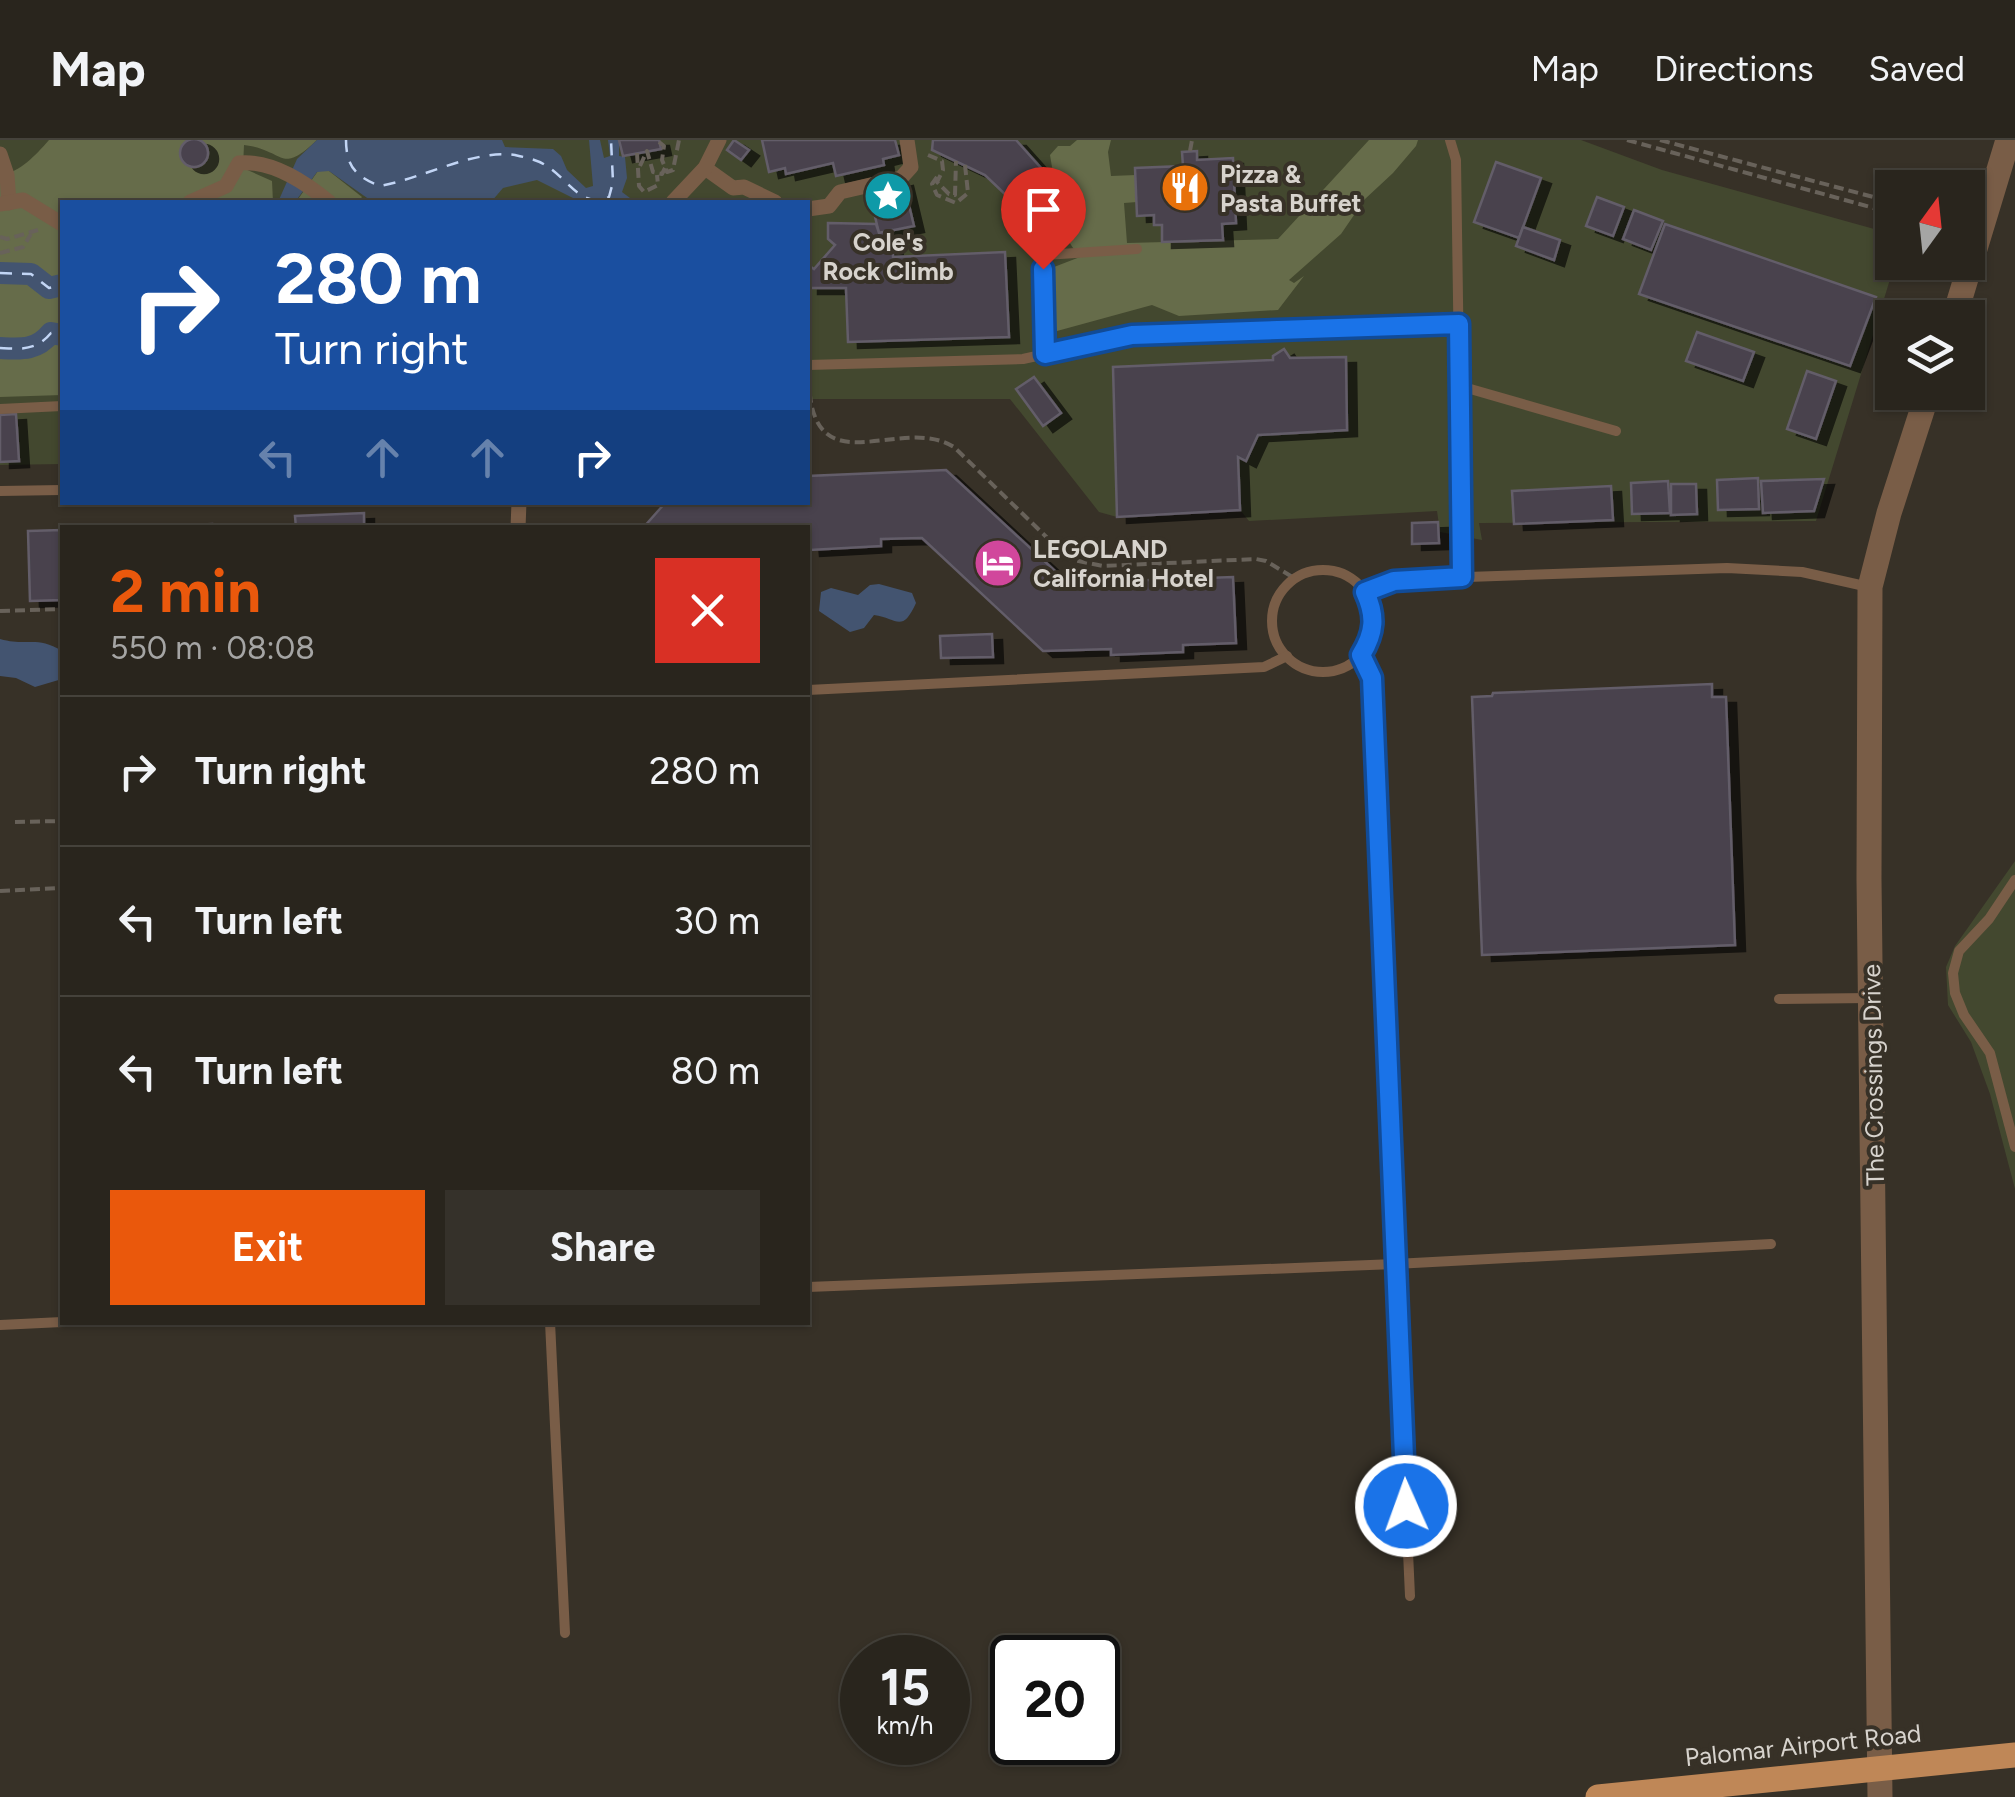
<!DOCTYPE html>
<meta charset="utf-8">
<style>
body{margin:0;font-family:Figtree,sans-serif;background:#35312a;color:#f1f3f6;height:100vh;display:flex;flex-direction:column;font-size:38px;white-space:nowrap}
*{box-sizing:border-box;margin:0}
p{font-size:32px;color:#a5a5a4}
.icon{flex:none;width:55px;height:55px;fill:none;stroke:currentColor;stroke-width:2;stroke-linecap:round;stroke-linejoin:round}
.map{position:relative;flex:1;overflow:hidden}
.side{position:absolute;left:60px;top:385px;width:750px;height:800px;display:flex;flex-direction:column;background:#29251d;border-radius:0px;box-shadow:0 2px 8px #0004,0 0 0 2px #45423b}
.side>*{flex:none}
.top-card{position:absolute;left:60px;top:60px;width:750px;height:305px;border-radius:0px;box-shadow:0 2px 8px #0004,0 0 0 2px #45423b;background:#1a4fa0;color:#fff;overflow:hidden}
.needle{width:65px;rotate:15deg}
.tools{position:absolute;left:1875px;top:30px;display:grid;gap:20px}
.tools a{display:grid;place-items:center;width:110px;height:110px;border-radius:0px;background:#29251d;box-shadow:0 2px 8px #0004,0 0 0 2px #45423b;font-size:50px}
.speed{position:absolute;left:840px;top:1495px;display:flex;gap:20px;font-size:50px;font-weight:700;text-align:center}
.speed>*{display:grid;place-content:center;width:130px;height:130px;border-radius:50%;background:#29251d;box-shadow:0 2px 8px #0004,0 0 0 2px #45423b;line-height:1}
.speed small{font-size:25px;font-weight:400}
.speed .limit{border:5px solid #111;border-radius:15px;background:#fff;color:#111}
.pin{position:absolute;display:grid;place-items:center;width:85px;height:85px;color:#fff;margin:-102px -42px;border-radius:50% 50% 50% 0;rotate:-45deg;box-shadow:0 0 10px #0007}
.pin .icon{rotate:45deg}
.me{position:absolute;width:110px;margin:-55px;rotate:358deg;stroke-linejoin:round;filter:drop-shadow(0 0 8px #0008)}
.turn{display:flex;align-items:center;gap:35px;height:210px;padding:0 50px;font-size:45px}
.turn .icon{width:130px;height:130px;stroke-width:2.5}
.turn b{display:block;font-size:70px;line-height:85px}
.lanes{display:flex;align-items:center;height:95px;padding:0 50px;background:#0003;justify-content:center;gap:50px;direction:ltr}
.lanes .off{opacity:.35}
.round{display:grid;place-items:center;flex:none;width:105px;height:105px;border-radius:0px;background:#35312a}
.headline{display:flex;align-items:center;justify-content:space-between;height:170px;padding:0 50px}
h1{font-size:60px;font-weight:700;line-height:75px;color:#ea580c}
.button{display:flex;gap:20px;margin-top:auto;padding:20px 50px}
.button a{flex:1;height:115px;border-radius:0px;background:#ea580c;color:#fff;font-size:40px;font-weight:700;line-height:115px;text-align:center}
.button a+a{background:#35312a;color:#f1f3f6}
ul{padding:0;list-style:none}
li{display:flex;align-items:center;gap:30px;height:150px;padding:0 50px;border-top:2px solid #45423b}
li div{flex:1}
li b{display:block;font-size:38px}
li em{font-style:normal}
header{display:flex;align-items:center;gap:60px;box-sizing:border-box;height:140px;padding:0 50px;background:#29251d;border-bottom:2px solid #45423b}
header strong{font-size:48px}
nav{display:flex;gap:55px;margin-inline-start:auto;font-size:35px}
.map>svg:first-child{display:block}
.green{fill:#43482f}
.forest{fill:#666c4a}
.water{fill:#435470}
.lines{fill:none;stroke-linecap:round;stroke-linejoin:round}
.canal{stroke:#435470;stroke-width:22}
.ferry{stroke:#c2d5f5;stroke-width:2.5;stroke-dasharray:12 10;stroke-linecap:butt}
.building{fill:#48434d;stroke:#635d69;stroke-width:2.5;filter:url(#shadow)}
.path{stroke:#68625a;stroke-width:4;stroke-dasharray:10 5;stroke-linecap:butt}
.service{stroke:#795d47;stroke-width:10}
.pedestrian{stroke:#795d47;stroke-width:15}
.tertiary{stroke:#795d47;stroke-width:25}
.primary{stroke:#bf8757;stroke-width:25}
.route-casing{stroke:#114b97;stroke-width:25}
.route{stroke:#1a73e8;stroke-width:18}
.labels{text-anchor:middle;stroke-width:8;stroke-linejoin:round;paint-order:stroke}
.poi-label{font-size:25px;font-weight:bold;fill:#d7d3cd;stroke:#373127;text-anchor:start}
.street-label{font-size:25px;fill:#d7d3cd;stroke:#373127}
</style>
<header>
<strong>Map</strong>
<nav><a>Map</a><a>Directions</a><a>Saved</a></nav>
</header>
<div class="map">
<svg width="2015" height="1657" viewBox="0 0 2015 1657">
<defs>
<filter id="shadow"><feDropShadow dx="10" dy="6" stdDeviation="0" flood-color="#0009"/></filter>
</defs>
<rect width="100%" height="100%" fill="#373127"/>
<g class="green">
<path d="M0 0H1581L1662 30 1885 92 1892 103 1895 123 1816 381 1479 383 1482 400 1440 392 1437 371 1249 381 1240 370 1117 377 1099 372 1010 259H808V62H62V324L0 325Z"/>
<path d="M2015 721V1049L1990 954 1971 902 1948 865 1946 827 1955 806Z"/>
</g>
<g class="forest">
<path d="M49 0H317C279 36 286 10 244 5L243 28 272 41 273 62H62V255L0 257V36C21 31 35 16 49 0Z"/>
<path d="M1077 0H1111L1108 12 1111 36 1136 35 1137 62 1124 63 1127 103 1278 99 1369 0H1418L1416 6 1393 33 1365 59 1341 94 1289 140 1294 143 1304 136 1278 170 1179 176 1152 165 1057 191 1052 175 1054 127 1080 117C1059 91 1059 76 1045 48L1053 33 1050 15 1058 6H1070Z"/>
<path d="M318 31H329L362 57 358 62H296Z"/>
</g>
<g class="water">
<path d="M317 0H502L505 7 553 9 561 16 567 30 586 48 593 46 589 0H600L604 18 610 16 608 0H619V16L625 17 627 38 622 52 630 58 628 62H581L537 40 503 48 491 62 370 60 329 31 317 32 295 62H278L297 19Z"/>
<path d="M879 444 912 453 916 463C902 494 897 478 874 475L864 488 850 492 819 471 821 452 831 448 858 455 870 445Z"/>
<path d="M0 499C29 507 36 495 62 511V539L35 547 16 538 0 536Z"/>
</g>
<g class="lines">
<g class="canal">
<path d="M0 133 31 134 49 148 62 145"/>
<path d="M0 208C21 209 36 211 51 193L62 195"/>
</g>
<g class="ferry">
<path d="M346 0C346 26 356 37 380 46 421 39 474 9 515 15 524 17 538 20 545 25 567 37 581 70 609 57L613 42 611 0"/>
<path d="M0 133 31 134 49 148 62 145"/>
<path d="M0 208C21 209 36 211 51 193L62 195"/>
</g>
</g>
<g class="building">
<circle cx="194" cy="13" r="14"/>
<path d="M619 0H659L661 9 623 16Z"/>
<path d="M734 0 749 10 741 20 727 10Z"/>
<path d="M762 0H895L899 15 883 19 884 25 836 36 833 23 786 34 785 28 769 32Z"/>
<path d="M933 0H1016L1041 28 1010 59 985 35 932 10Z"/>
<path d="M1197 11V20L1233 18 1236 83 1222 84 1223 100 1162 102V85H1154V75L1137 76 1135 28 1183 26 1182 12Z"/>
<path d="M1496 22 1541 38 1519 98 1474 82Z"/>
<path d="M903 40 914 86 879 93 868 48Z"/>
<path d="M1597 57 1624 67 1613 96 1586 86Z"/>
<path d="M1634 70 1663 81 1651 110 1623 99Z"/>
<path d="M828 83 876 84 879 93 892 90 893 117 1005 112 1009 197 848 202 846 148H808V125L814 129 835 105 828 99Z"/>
<path d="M1665 84 1876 157 1850 226 1639 154Z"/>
<path d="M1523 87 1560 100 1554 120 1516 106Z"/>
<path d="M1697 192 1754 212 1743 241 1686 221Z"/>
<path d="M1284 209 1290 218 1346 217 1347 290 1258 295 1246 321 1238 317 1240 370 1117 377 1113 227 1273 220V216Z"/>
<path d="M1807 231 1836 241 1816 299 1787 289Z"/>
<path d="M1034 237 1061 273 1043 286 1016 249Z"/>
<path d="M16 274 19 321 0 322V275Z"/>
<path d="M946 330 1068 443 1233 437 1236 503 1183 505V512L1111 515V509L1043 511 922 398 881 399V406L810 410 808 388H643L666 362H808V336Z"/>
<path d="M1758 338 1759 369 1718 370 1717 340Z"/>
<path d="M1824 339 1814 371 1763 373 1761 341Z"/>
<path d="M1668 341 1670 373 1632 374 1631 343Z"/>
<path d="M1671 344H1696L1697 374 1671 375Z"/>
<path d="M1611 346 1613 380 1514 384 1512 351Z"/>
<path d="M364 373V388H296L295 376Z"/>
<path d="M1438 382 1439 403 1412 404V383Z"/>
<path d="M212 384V388H126Z"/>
<path d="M62 390V460L30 461 28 391Z"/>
<path d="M992 494 993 517 941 518 940 496Z"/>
<path d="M1712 544V557H1726L1735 805 1482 815 1472 557 1492 556 1493 553Z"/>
</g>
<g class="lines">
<g class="path">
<path d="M1627 0 1892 73"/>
<path d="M1660 0 1892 62"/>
<path d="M659 2 664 6 662 20 667 32 673 30 679 0"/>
<path d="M1190 11 1192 0"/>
<path d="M637 13 639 46 644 52 658 45 657 35"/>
<path d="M928 15 942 21 943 30 937 42 949 54 955 55 956 21"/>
<path d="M640 26 647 11 653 32 662 34 665 28"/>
<path d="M937 37 932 44 937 55 956 63 968 53 965 25"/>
<path d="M0 97 7 99 38 90"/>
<path d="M0 113 23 107 31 94"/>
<path d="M809 238C810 351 900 273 954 307L1069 419 1103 426 1256 419 1266 421 1294 438"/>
<path d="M0 471 62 469"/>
<path d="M15 682 62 681"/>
<path d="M0 751 62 748"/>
</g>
<g class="service">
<path d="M1450 0 1456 20 1462 437"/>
<path d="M1036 48 1053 66 1056 88 1046 106 1043 129 1045 214"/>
<path d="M1045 115 1137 109"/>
<path d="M808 225 1023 219 1132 195 1459 184"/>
<path d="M1460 246 1616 291"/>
<path d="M0 269 62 266"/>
<path d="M0 351 62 350"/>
<circle cx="1323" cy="481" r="51"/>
<path d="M1365 452 1409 439 1727 428 1802 432 1869 447"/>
<path d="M808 550 1264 527 1287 516"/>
<path d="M2015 740 1989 779 1959 811 1953 833 1955 853 1964 875 1990 913 2015 1007"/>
<path d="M1779 859 1870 858"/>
<path d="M808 1147 1395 1124 1372 538 1361 515"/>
<path d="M550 1182 565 1493"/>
<path d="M0 1185 62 1182"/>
<path d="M1410 1456 1395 1124 1771 1104"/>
</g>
<g class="pedestrian">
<path d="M0 14 7 35 9 63"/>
<path d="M705 28 733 48 744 47 775 62"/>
<path d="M190 62 226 46 239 23C271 20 305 42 329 62"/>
<path d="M673 62 705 28 719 0"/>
<path d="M0 64 23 60 62 84"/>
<path d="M808 69 829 66 840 52 901 38 911 27 907 0"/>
<path d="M518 388 519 362"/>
</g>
<g class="tertiary">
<path d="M1954 178 2008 0"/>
<path d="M1880 1657 1869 739 1870 447 1889 373 1928 252"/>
</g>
<path class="primary" d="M1598 1657 2015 1615"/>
</g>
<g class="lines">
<g class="route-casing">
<path id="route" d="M1043 129 1045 214 1132 195 1459 184 1462 437 1394 441 1365 452C1376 476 1375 492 1361 515L1372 538 1406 1366"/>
</g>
<use href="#route" class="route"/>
</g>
<defs>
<g id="restaurant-disc" transform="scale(2.5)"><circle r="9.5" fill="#e8710a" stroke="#373127"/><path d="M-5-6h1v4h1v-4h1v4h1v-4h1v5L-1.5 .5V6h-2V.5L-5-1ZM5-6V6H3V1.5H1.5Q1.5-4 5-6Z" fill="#fff"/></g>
<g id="sight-disc" transform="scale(2.5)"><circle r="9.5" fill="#0f9aa8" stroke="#373127"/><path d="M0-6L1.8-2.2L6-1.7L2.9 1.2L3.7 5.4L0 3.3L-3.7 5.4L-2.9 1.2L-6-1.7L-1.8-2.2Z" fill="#fff"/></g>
<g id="hotel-disc" transform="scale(2.5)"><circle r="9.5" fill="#d1479c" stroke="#373127"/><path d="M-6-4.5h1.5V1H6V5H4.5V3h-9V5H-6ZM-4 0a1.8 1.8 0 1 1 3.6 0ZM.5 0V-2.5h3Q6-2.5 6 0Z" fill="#fff"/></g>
</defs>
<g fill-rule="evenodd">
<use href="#restaurant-disc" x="1185" y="48"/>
<use href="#sight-disc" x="888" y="56"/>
<use href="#hotel-disc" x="998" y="423"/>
</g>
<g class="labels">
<g class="poi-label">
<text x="1220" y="43">Pizza &amp;<tspan x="1220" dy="29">Pasta Buffet</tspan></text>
<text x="888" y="111" text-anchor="middle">Cole's<tspan x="888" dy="29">Rock Climb</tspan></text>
<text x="1033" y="418">LEGOLAND<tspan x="1033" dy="29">California Hotel</tspan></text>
</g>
<g class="street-label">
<text transform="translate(1873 935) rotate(-91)" y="9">The Crossings Drive</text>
<text transform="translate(1803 1605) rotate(-6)" y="9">Palomar Airport Road</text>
</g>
</g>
</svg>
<div class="tools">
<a><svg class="needle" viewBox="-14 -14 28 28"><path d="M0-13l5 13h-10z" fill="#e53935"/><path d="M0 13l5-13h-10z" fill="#a5a5a4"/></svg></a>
<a><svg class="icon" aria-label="layers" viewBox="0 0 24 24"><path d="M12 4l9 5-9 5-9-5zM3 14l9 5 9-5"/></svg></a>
</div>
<div class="speed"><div>15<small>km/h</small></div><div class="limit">20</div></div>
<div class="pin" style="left:1043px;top:129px;background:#d93025"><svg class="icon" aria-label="arrive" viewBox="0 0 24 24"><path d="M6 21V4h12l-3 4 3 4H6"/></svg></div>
<svg class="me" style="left:1406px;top:1366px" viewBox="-20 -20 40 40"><circle r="17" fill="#1a73e8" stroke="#fff" stroke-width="3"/><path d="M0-11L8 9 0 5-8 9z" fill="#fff"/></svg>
<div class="top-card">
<div class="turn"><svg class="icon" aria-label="right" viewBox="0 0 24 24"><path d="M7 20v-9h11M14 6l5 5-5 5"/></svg><div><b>280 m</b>Turn right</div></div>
<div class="lanes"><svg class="icon off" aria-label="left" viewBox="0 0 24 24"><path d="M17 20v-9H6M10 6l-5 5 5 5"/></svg><svg class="icon off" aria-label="ahead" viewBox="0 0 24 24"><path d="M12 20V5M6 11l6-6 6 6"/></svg><svg class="icon off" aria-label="ahead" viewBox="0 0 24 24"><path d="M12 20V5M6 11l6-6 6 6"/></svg><svg class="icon" aria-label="right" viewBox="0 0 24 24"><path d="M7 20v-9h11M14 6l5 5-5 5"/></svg></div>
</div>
<section class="side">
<div class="headline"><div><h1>2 min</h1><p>550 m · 08:08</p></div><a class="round" style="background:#d93025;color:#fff"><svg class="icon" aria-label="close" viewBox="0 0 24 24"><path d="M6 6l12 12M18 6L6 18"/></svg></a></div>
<ul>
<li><svg class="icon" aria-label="right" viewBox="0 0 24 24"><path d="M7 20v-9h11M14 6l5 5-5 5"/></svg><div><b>Turn right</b></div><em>280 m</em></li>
<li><svg class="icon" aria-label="left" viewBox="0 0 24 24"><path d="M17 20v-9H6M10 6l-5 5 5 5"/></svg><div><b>Turn left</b></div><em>30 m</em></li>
<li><svg class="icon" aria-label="left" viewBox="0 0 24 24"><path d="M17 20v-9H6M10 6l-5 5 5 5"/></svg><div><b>Turn left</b></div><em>80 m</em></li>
</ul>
<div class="button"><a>Exit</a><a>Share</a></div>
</section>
</div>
